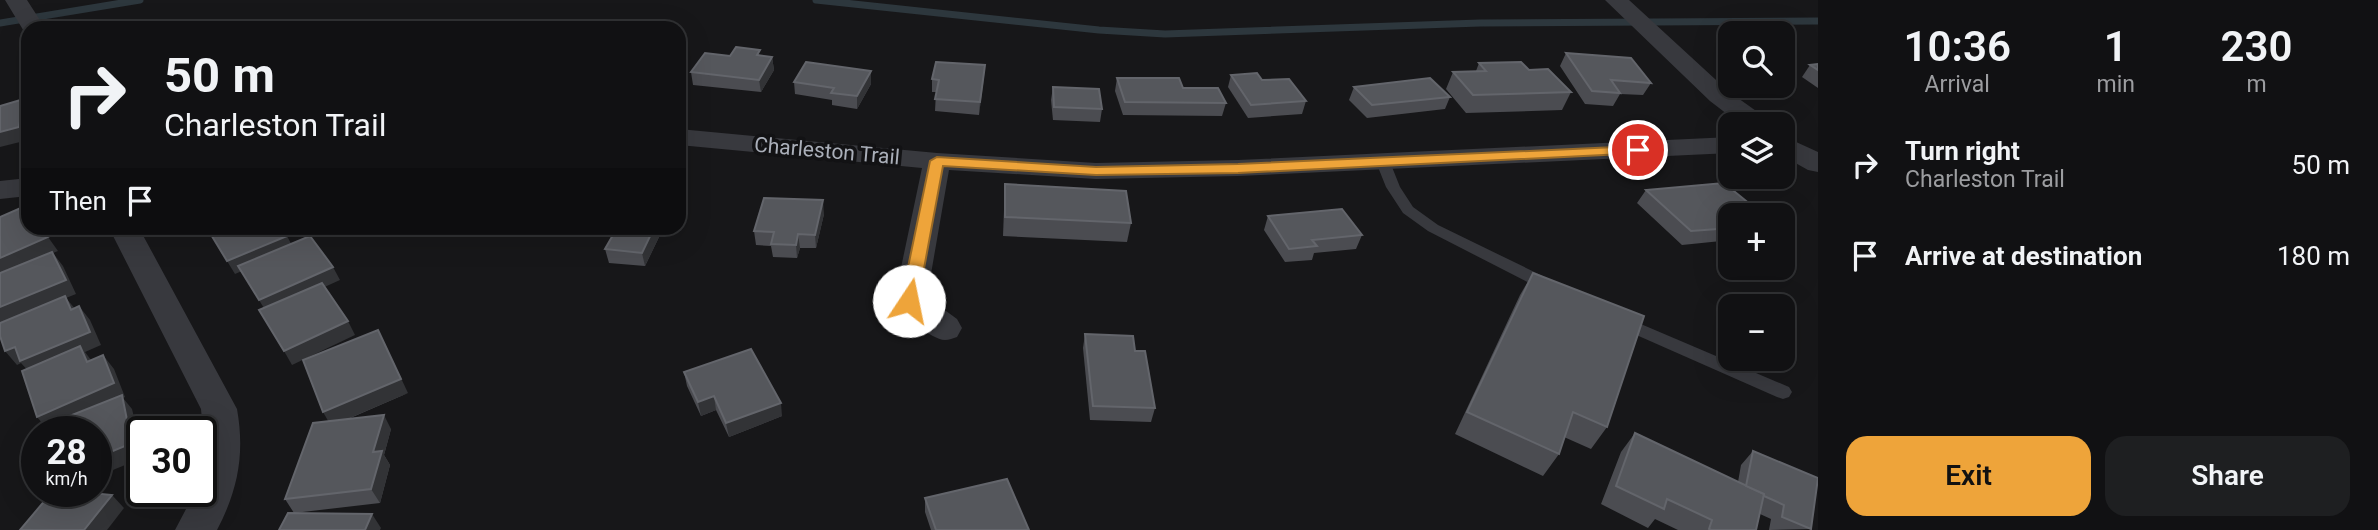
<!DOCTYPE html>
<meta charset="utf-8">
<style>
body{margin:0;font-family:Roboto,sans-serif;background:#1e1f21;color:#f1f3f6;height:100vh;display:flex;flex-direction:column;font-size:26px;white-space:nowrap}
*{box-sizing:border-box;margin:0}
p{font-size:23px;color:#9c9da0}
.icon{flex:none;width:38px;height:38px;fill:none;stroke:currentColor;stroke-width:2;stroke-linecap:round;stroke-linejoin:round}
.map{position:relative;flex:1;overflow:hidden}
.drawer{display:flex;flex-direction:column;background:#111113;width:560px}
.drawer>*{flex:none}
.top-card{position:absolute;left:21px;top:21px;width:665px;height:214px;border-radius:21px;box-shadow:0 7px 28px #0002,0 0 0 2px #303133;background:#111113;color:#f1f3f6;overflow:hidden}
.buttons{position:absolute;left:1718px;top:21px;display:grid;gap:14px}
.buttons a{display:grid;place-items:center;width:77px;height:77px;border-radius:14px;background:#111113;box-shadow:0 7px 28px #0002,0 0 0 2px #303133;font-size:35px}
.speed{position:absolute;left:21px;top:416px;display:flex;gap:14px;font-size:35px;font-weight:700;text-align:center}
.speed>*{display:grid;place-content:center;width:91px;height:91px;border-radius:50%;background:#111113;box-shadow:0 7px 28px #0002,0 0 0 2px #303133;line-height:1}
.speed small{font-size:18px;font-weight:400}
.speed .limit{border:4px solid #111;border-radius:10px;background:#fff;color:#111}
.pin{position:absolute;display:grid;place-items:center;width:60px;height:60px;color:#fff;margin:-30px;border:4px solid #fff;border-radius:50%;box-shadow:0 2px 7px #0007}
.me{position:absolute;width:77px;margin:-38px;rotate:11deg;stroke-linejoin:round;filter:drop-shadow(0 0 5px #0008)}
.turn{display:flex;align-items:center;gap:24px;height:147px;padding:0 28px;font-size:32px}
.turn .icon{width:91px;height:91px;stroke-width:2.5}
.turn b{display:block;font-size:49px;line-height:60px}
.then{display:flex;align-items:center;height:66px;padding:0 28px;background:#0003;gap:14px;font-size:26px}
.eta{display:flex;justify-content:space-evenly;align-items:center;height:119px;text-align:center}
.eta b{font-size:42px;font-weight:600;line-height:49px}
.button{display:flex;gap:14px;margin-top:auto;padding:14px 28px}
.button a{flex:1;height:80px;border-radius:21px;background:#eea43a;color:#111;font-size:28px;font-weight:600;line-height:80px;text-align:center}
.button a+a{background:#1e1f21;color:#f1f3f6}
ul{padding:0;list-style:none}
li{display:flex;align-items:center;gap:21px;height:91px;padding:0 28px}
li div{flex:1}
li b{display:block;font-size:26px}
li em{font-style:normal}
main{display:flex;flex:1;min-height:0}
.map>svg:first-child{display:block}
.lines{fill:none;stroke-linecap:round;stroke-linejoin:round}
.stream{stroke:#2d373d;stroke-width:7}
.service{fill:#38393e;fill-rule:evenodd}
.minor{fill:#38393e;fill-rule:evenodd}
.wall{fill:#4b4c51}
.shaded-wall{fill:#323336}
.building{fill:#55575c;stroke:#63656b;stroke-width:2}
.route{fill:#eea43a;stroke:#9b6b26;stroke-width:2}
.labels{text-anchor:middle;stroke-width:7;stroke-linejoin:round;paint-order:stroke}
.street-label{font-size:21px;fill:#aaafb9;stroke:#121214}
</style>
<main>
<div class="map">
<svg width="1818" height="530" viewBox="0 0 1818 530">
<rect width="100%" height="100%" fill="#171719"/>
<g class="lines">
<g class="stream">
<path d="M816 0 1099 30 1165 34 1480 23 1818 21"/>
<path d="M0 23 140 0"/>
</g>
<g class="service">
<path d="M1383 158 1390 162 1400 187 1413 207 1438 225 1555 282 1557 286 1555 290H1543L1428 231 1403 213 1386 187 1376 162Z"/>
<path d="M1622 316 1789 387 1792 392 1789 397 1783 399 1777 397 1616 326 1614 322 1616 318Z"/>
</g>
<g class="minor">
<path d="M5 0H27L45 28H28V34L25 33Z"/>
<path d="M1605 0H1629L1728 91 1766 118 1770 124H1740L1710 101Z"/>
<path d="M679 129 937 153 1096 163 1238 160 1731 137V153L1238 176 1096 179 949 170 927 297 957 319 962 328 957 337C953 338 949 340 945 340 931 340 900 312 894 301L922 168 679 145Z"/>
<path d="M1783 136 1818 152V172L1808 170 1783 156Z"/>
<path d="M28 178V196L0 199V181Z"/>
<path d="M109 228H139L237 409C245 454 238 490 217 530H175L195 492H201L204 442 201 409Z"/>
</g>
</g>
<g class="wall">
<path d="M1566 53 1651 83 1643 95 1620 94 1613 106 1585 104 1560 66Z"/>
<path d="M730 56H761L772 57 774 70 761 92 693 85 691 72Z"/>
<path d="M1479 63 1529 70 1571 92 1562 110 1466 113 1446 89 1453 72 1476 71Z"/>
<path d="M1818 64V88L1802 77 1810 65Z"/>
<path d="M985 65 979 115 935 111 936 92H932V79Z"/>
<path d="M871 71V84L857 109 832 105V100L795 94 794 82Z"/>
<path d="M1231 75 1262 80 1306 101 1302 114 1248 118 1228 87Z"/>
<path d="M1117 78 1183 88 1226 103 1222 116 1123 115 1115 91Z"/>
<path d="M1053 87 1102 109 1100 122 1053 120 1051 100Z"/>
<path d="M1354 87 1450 97 1445 109 1367 118 1349 100Z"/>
<path d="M1005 184 1131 223 1127 242 1003 236Z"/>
<path d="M1646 190 1756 209 1752 215H1731V240L1682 245 1637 203Z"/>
<path d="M824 214 816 248H800L797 258 773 257 771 246 756 245 754 231Z"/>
<path d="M1268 216 1362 235 1356 249 1314 253 1312 260 1285 262 1264 230Z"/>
<path d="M660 235 645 266 609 263 605 249Z"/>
<path d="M1533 273 1607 427 1591 449 1564 437 1559 454 1543 476 1455 434 1520 295Z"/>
<path d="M1085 334 1135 351 1155 408 1151 422 1090 420 1083 348Z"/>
<path d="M684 372 782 416 729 437 716 410 701 416 687 386Z"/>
<path d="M408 393 348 419 391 429 384 455 390 465 380 503 294 513 285 499 328 421Z"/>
<path d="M1635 433 1738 482 1741 465 1753 451 1811 529 1769 530 1771 519 1760 514 1756 530H1678L1655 519 1648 528 1601 504 1621 452Z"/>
<path d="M925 498 1029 530H931L925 512Z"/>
</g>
<g class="shaded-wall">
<path d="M772 57 774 70 761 92 759 80Z"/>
<path d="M985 65 984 78 979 115 980 102Z"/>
<path d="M871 71V84L857 109V96Z"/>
<path d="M24 99 28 104V140L0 147V132Z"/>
<path d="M823 200 824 214 816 248 815 235Z"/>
<path d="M202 228H221L206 233Z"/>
<path d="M654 228H659L660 235 645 266 642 253Z"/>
<path d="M798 234 800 248 797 258 796 245Z"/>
<path d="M287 236 294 249 235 274 227 261Z"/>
<path d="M48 237 58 251 53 253 63 266 76 294 66 298 76 310 0 326V258Z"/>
<path d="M333 267 340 280 267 313 259 300Z"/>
<path d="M79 306 90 320 101 345 85 352 91 360 98 376 32 375 21 363 17 365 5 351Z"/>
<path d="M348 321 355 335 292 365 284 351Z"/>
<path d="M385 344 408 393 331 426 323 412Z"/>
<path d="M103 355 114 369 125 397 123 398 132 409 138 434 49 431 37 417Z"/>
<path d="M714 396 716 410 701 416 698 402Z"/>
<path d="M781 403 782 416 729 437 726 423Z"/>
<path d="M384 415 391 429 384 455 390 465 380 503 371 489 373 452Z"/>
<path d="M136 416 148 432H142V438Z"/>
<path d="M142 439V458L96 477V458Z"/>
<path d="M112 495 124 508 107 530H84Z"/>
<path d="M372 514 381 528 380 530H365Z"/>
</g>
<g class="building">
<path d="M736 47 760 50 757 55 772 57 759 80 691 72 705 53 730 56Z"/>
<path d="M1566 53 1631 58 1651 83 1611 80 1620 93 1592 91Z"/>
<path d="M806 62 871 71 857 96 831 93 834 88 794 82Z"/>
<path d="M936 62 985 65 980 102 935 99 939 80 932 79Z"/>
<path d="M1521 62 1529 70 1548 69 1571 92 1473 95 1453 72 1486 71 1479 63Z"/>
<path d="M1818 64V70L1810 65Z"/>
<path d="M1257 73 1262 80 1289 79 1306 101 1251 105 1231 75Z"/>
<path d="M1117 78H1179L1183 88H1218L1226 103 1125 102Z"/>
<path d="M1430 78 1450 97 1372 105 1354 87Z"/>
<path d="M1053 87 1099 89 1102 109 1054 107Z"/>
<path d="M24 99 19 127 0 132V106Z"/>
<path d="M1724 183 1756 209 1732 212 1737 215H1731V228L1691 231 1646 190Z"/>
<path d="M1005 184 1126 191 1131 223 1005 217Z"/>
<path d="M764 198 823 200 815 235 798 234 796 245 771 244 774 232 754 231Z"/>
<path d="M23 207 28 213V228H40L48 237 0 258V217Z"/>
<path d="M1342 209 1362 235 1312 240 1317 246 1289 249 1268 216Z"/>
<path d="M207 228H281L287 236 227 261Z"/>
<path d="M617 228H654L642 253 605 249Z"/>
<path d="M310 236 333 267 259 300 238 266Z"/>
<path d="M52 252 66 280 0 307V273Z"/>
<path d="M1533 273 1644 316 1607 427 1573 412 1559 454 1467 412Z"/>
<path d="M322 283 348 321 284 351 259 310Z"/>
<path d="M65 296 71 310 79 306 90 332 20 361 15 347 5 351 0 336V323Z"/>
<path d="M378 330 401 379 323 412 303 360Z"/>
<path d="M1085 334 1133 336 1135 351H1145L1155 408 1093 406Z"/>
<path d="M80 346 87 362 103 355 114 383 37 417 22 371Z"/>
<path d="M751 349 781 403 726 423 714 396 698 402 684 372Z"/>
<path d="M122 395 127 420 136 416 142 439 96 458V432H37V470L32 431Z"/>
<path d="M384 415 373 452 382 451 371 489 285 499 313 423Z"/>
<path d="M1635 433 1764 494 1756 530H1711L1709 529 1712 520 1667 499 1664 509 1616 486Z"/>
<path d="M1753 451 1818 478 1811 529 1782 517 1784 505 1764 496V494L1746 486Z"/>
<path d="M1007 479 1029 530H936L925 498Z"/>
<path d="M52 492H81L112 495 84 530H20Z"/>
<path d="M288 513 372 514 365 530H279Z"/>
</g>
<path class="route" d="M1638 146 1643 147V153L1238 173 1096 175 943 166 918 301 909 307 901 301 930 161 937 157 1096 167 1238 164Z"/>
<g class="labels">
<g class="street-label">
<text transform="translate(827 151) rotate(5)" y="7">Charleston Trail</text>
</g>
</g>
</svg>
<div class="buttons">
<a><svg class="icon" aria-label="search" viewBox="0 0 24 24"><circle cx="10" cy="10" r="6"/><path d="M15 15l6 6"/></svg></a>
<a><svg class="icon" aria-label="layers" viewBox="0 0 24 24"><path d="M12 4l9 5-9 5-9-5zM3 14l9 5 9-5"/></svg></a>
<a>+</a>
<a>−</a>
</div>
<div class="speed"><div>28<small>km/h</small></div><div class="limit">30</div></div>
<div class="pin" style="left:1638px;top:150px;background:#d93025"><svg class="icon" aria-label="arrive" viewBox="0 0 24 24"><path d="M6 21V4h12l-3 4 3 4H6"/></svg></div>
<svg class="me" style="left:909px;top:301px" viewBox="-20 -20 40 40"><circle r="19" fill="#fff"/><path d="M0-13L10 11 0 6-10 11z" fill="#eea43a"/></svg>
<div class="top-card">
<div class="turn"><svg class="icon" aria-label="right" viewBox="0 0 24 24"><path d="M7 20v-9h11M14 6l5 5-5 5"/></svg><div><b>50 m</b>Charleston Trail</div></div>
<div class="then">Then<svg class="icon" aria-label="arrive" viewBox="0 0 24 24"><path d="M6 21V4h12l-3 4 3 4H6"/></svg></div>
</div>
</div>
<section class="drawer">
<div class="eta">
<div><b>10:36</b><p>Arrival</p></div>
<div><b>1</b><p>min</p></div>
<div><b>230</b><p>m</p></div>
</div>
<ul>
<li><svg class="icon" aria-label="right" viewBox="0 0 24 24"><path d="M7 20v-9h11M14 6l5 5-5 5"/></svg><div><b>Turn right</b><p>Charleston Trail</p></div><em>50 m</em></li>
<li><svg class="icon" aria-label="arrive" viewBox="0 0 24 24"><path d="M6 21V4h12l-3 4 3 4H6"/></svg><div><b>Arrive at destination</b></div><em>180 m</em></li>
</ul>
<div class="button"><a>Exit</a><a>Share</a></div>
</section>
</main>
